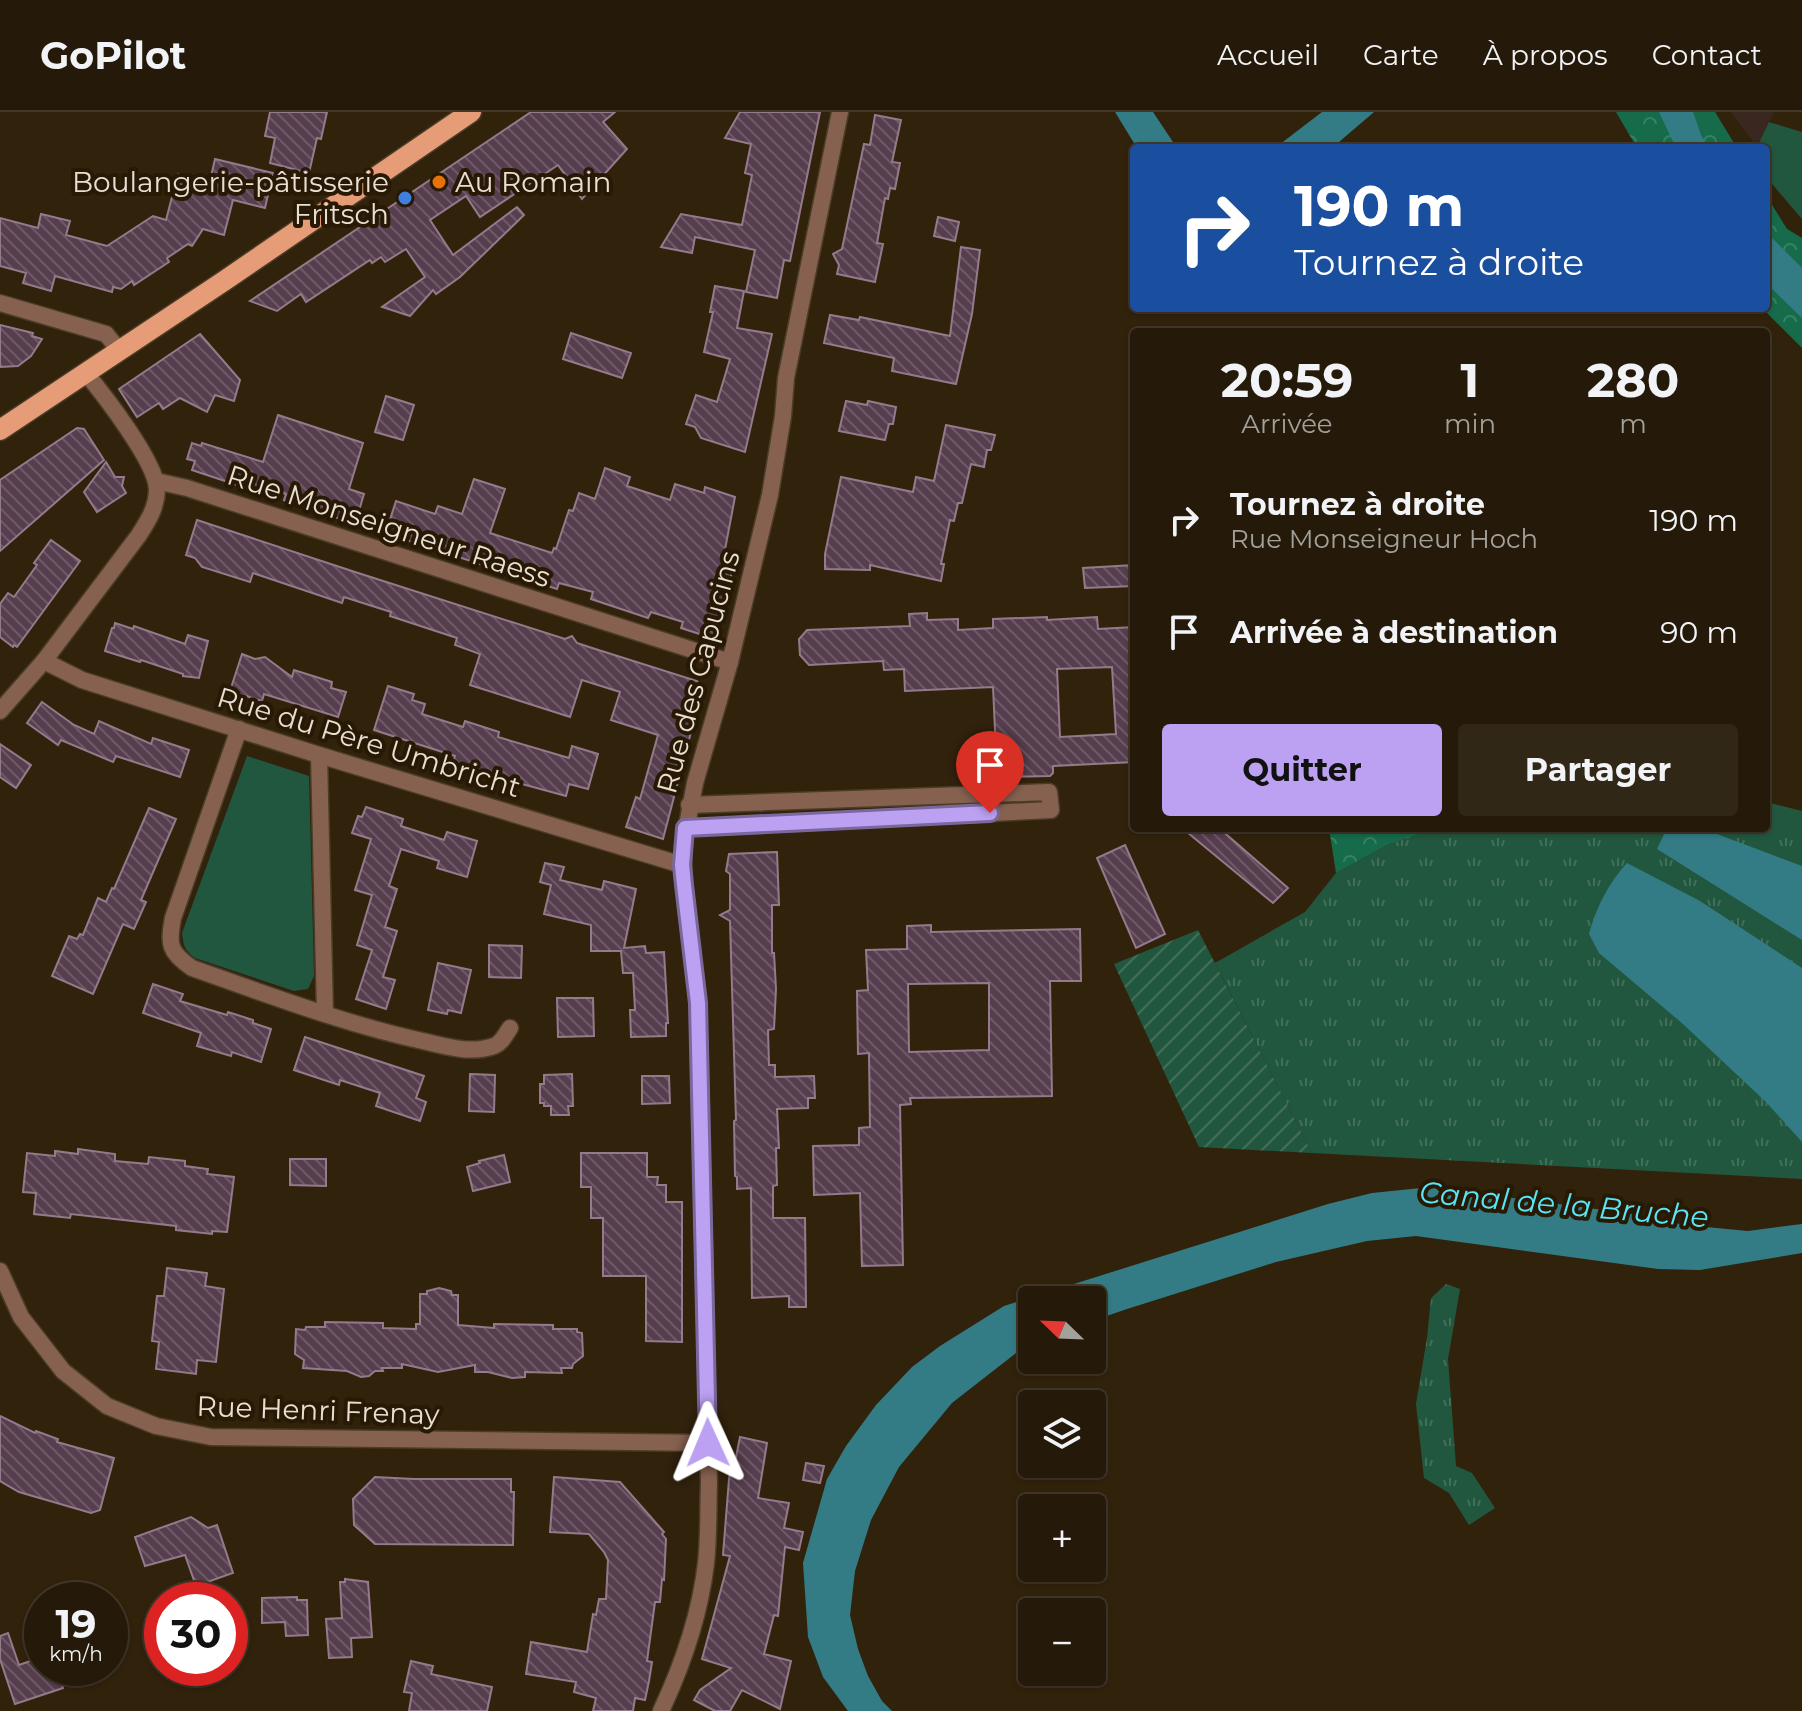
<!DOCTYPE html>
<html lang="fr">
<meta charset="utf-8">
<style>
body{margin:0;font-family:Montserrat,sans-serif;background:#312717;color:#f1f3f6;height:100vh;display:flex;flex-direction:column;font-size:30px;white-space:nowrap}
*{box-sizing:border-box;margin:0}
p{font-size:26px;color:#a3a19c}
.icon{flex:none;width:44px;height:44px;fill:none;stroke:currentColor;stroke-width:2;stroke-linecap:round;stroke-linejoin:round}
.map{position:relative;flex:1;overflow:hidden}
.panel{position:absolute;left:1130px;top:216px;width:640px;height:504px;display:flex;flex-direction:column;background:#251a09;border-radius:8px;box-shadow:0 2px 6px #0004,0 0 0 2px #42382a}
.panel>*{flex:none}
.hud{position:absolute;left:1130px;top:32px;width:640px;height:168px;border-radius:8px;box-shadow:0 2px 6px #0004,0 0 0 2px #42382a;background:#1a4fa0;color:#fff;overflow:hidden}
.needle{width:52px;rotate:293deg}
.controls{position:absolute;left:1018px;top:1174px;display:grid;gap:16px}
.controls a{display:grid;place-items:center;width:88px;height:88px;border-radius:8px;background:#251a09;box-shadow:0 2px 6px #0004,0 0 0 2px #42382a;font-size:40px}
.speed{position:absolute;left:24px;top:1470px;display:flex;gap:16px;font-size:40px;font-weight:700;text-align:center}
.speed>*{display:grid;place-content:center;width:104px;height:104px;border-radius:50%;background:#251a09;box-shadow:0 2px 6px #0004,0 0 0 2px #42382a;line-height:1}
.speed small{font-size:20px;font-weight:400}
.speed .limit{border:12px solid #d22;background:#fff;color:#111}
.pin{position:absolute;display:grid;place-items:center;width:68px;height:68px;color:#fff;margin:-82px -34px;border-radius:50% 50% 50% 0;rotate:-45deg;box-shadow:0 0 8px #0007}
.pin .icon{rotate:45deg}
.me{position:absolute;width:88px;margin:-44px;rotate:359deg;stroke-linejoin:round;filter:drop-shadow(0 0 6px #0008)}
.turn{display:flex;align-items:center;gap:28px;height:168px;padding:0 32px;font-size:36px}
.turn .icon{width:104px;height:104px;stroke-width:2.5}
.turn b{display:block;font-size:56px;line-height:68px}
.eta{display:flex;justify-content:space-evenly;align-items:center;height:136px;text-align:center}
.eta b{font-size:48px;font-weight:700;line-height:56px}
.action{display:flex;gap:16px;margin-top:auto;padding:16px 32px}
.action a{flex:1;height:92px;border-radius:8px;background:#bca0f2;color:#111;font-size:32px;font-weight:700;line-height:92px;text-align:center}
.action a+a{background:#312717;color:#f1f3f6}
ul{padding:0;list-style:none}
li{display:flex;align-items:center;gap:24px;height:112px;padding:0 32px}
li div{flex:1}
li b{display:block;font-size:30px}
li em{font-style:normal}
header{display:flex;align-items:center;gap:48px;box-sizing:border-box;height:112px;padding:0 40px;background:#251a09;border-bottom:2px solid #42382a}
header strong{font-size:38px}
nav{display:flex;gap:44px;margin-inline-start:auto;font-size:28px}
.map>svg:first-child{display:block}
.education{fill:#3a2820}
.grass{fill:url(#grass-tufts)}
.forest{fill:url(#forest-crowns)}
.park{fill:#22573f}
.garden{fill:url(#garden-furrows)}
.water{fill:#347c85}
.building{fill:url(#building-back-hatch);stroke:#957a8b;stroke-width:2;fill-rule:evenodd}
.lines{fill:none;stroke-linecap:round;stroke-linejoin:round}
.street-casing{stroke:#4b3c28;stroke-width:19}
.primary-casing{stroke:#4b3c28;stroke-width:23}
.street{stroke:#866150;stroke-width:16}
.primary{stroke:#e79c78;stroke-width:20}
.route-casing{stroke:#7a689d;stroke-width:20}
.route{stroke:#bca0f2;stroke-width:14}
.food-dot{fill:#e8710a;stroke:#271904;stroke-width:3}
.shop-dot{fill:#3f7fe0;stroke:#271904;stroke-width:3}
.labels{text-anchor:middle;stroke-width:8;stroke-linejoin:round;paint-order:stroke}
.poi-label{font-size:28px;fill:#e8ded1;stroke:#271904;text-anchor:end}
.street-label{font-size:28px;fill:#e8ded1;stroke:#271904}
.water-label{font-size:30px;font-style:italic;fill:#59e5f5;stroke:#271904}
</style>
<header>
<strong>GoPilot</strong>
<nav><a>Accueil</a><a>Carte</a><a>À propos</a><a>Contact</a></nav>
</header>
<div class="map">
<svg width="1802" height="1599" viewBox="0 0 1802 1599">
<defs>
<pattern id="grass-tufts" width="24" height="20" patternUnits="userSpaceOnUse" patternTransform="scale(2)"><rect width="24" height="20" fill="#22573f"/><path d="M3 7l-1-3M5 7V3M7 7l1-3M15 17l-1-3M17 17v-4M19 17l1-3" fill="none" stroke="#426f5a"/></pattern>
<pattern id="forest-crowns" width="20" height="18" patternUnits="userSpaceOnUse" patternTransform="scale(2)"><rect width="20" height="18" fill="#166c4a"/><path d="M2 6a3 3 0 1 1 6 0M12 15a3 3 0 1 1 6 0" fill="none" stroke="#388163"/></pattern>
<pattern id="garden-furrows" width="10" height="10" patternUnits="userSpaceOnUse" patternTransform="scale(2)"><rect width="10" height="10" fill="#22573f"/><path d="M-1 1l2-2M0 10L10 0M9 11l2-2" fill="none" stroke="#426f5a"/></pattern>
<pattern id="building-back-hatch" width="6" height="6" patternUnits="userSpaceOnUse" patternTransform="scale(2)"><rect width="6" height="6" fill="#563e4e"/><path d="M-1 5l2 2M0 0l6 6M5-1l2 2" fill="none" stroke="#6e5966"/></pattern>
</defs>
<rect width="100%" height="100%" fill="#31220c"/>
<path class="education" d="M1731 0H1774L1757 35Z"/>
<g class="grass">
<path d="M1766 690 1802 699V1067L1312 1041 1215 851 1305 800 1336 761 1387 733 1438 716H1766Z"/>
<path d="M1446 1172 1460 1177 1448 1247 1456 1354 1472 1361 1495 1396 1469 1413 1449 1381 1424 1366 1416 1292 1427 1226 1431 1186Z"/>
</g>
<g class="forest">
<path d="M1616 0H1715L1737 36H1637Z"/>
<path d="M1766 83 1787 117 1802 126V236L1762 196H1766Z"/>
<path d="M1329 716H1438L1387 733 1336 761Z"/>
</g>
<g class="park">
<path d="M1769 10 1802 20V107L1766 65V36L1757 35Z"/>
<path d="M247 644 309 664 314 864 308 877 294 879 195 846C185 839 183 833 182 821Z"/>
</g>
<path class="garden" d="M1198 818 1312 1041 1199 1035 1114 852Z"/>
<g class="water">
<path d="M1115 0H1153L1177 36H1137Z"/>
<path d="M1322 0H1374L1332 36H1275Z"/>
<path d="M1659 0H1693L1701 23 1709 36H1676Z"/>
<path d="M1766 120 1802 156V206L1766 171Z"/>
<path d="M1667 716H1701L1802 754V828L1657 737Z"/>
<path d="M1627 751 1700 789 1802 856V1030L1767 991 1683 912 1599 841 1589 822C1596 796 1609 770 1627 751Z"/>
<path d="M1431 1075 1626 1101 1685 1113 1748 1119 1802 1112V1141L1700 1158 1658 1157 1416 1124 1367 1129 1276 1150 1127 1197 1092 1209V1188H1032V1232L1025 1234 952 1291 899 1355 871 1408 855 1459 850 1503 858 1537 868 1564 882 1589 892 1599H848L823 1565 808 1525 803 1451 827 1367 846 1334 876 1293 912 1255 940 1234 1004 1194 1328 1092 1372 1081Z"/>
</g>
<g class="building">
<path d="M270 0H327L321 27 317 26 309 61 270 51 275 26 265 24Z"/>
<path d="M531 0H615L603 10 627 37 582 87 558 53 480 105 466 84 430 108 453 143 517 95 524 103 460 165 436 182 433 178 410 204 382 195 425 165 406 137 385 150 381 145 372 151 370 148 306 190 301 182 277 199 250 189Z"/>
<path d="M740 0H820L790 149 784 148 777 186 746 180 755 138 695 125 692 141 661 135 681 102 742 113 752 63 745 61 751 32 725 26Z"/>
<path d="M875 3 901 8 892 50 900 51 895 77 890 76 888 87 885 86 877 131 883 132 875 170 837 162 839 153 833 142 842 137 864 32 870 33Z"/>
<path d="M215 47 273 61 265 96 233 88 224 123 203 117 192 134 188 132 167 146 169 150 134 173 132 169 121 177 113 175 112 180 55 164 51 179 23 171 26 161 0 154V106L38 116 41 102 70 109 66 123 107 134 153 104 166 108 178 62 210 69Z"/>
<path d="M938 105 959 110 955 129 934 124Z"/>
<path d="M961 135 980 138 972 202 956 272 892 259 894 246 824 231 830 203 859 208 860 205 950 224Z"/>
<path d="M715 174 744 179 737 216 772 222 745 340 701 326 695 315 686 312 696 283 717 290 730 247 704 240 713 200H710Z"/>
<path d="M0 213 33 221 32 224 42 227 31 244 18 254 0 255Z"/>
<path d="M571 221 631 241 622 266 563 247Z"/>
<path d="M200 222 240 268 234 289 215 283 207 300 180 286 163 297 159 291 137 305 119 277Z"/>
<path d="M386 284 414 293 403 328 375 320Z"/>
<path d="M846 289 867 293 868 289 896 295 893 312H889L885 328 839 319Z"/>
<path d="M278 303 363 331 349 377 364 382 355 412 284 388 286 382 254 372 252 378 192 358 195 349 187 347 192 331 201 334 202 331 263 350Z"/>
<path d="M946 313 995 323 991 338H987L984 355 971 352 962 391H958L954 409 950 408 941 452H944L941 469 870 453V458L825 457V442L841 365 913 380 916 365 934 369Z"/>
<path d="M77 316 84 317 104 348 0 439V368Z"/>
<path d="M106 350 115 365H124L122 374 126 381 97 400 84 380Z"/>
<path d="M605 356 630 365 627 374 670 388 675 372 704 381 705 375 735 385 723 448 734 452 715 527 681 516 683 510 651 500 648 506 591 487 593 480 559 471 557 477 394 424 396 416 388 414 396 389 435 402 438 394 462 402 474 367 505 377 490 421 552 441 554 436 556 437 569 398 573 399 579 381 595 387Z"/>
<path d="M197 408 355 460 565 527 572 524 577 531 589 535 697 569 702 578 663 727 626 715 636 685 640 687 658 623 611 608 620 580 582 568 570 605 470 573 480 542 455 533 457 526 390 504 391 500 344 485 342 491 253 461 250 470 202 455 195 446 186 443Z"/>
<path d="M51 428 80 449 17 535 14 533 13 535 0 525V492L8 481 14 485 37 453 34 451Z"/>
<path d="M1134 453V474L1085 476 1083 456Z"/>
<path d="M927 501V508L958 507V518L993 516V507L1047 505V508L1097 505 1098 517 1134 515V650L1053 654V661L1050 664 1005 665 1004 661H997L993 575 905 579 904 557 884 558 883 549 809 553 800 543 799 527 807 518 910 514 909 502ZM1112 555 1116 622 1060 625 1057 557Z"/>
<path d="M115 511 133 517 134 514 185 532 188 523 208 529 199 566 183 564V562L141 548 140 550 105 539 112 516H114Z"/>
<path d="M242 542 255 547 265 545 292 565 294 558 332 570 331 576 346 580 338 605 264 582 262 589 230 579Z"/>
<path d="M388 574 414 582 412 588 425 592 422 602 463 615 465 609 499 620 498 625 569 646 572 634 598 642 588 677 569 672 566 684 522 672 473 656 453 651 455 644 374 618Z"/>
<path d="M42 590 74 613 94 622 99 609 151 632 153 626 189 638 180 665 116 644 113 650 61 628 58 633 27 611Z"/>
<path d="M0 632 31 653 16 676 0 665Z"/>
<path d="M366 695 403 707 401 714 444 728 447 720 477 729 467 765 437 756 439 749 401 737 389 774 397 777 385 815 397 819 383 865 395 868 386 897 356 887 372 838 357 833 372 783 355 778 371 727 352 721 358 704 362 705Z"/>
<path d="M149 696 176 707 141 788 146 790 134 817 123 812 93 882 52 864 69 824 77 827 80 822 83 823 98 786 106 790 112 776 114 777Z"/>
<path d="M1182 716H1219L1288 776 1273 791Z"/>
<path d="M1125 733 1165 822 1136 836 1097 746Z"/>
<path d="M777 740 779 793H772V841H774L776 877 774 917 768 918 769 953H775V965L814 964 815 986H808V996L777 997 779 1036H776L777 1073 773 1074V1106H805L806 1195H789V1184L752 1186 751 1076 737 1077V1065L735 1064 734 1009 736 1008 730 809 720 803 730 798V762L726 759 729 742Z"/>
<path d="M545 751 564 755 560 768 602 778 604 769 636 777 624 836 645 834 646 841 664 840 668 911H666V924L631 925 630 898H635L633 861H623L621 839H591V813L544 802 551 773 540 770Z"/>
<path d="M931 813V820L1080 817 1081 869H1050L1052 984 910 986 911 992 900 993 903 1153 862 1154 860 1081 814 1083 813 1034 859 1033V1016L870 1015 869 941 858 942 857 879 868 878 866 838 907 837V814ZM989 871V938L909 940 908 872Z"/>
<path d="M489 833 522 834 521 866 489 865Z"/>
<path d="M438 851 471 858 461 901 448 898 447 902 428 898Z"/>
<path d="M153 872 183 882 180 889 227 903 228 900 253 908V911L271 917 261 950 232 940 231 944 197 934 201 921 143 901Z"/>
<path d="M557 886H593L594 924 558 925Z"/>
<path d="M305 925 424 964 416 986 426 990 420 1009 376 994 380 981 340 968 339 973 294 958Z"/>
<path d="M470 962 495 963 494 1000 469 999Z"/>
<path d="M572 962 573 994H568L569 1003H551V994H544V991H540V972H544V963Z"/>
<path d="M642 964H669L670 991 642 992Z"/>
<path d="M78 1037 115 1042V1049L148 1052 149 1045 185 1049V1054L208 1057 207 1062 234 1065 227 1120 212 1119V1122L176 1118V1114L71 1102 70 1106 34 1102 36 1081 23 1080 27 1041 55 1044V1039L78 1042Z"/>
<path d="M581 1041H647V1065H658L657 1073H666V1090H682V1230L646 1229V1164H603V1106H591V1075H581Z"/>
<path d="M504 1043 510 1070 473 1079 467 1055 480 1051 479 1049Z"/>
<path d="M290 1047H326V1074L290 1073Z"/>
<path d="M167 1156 207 1161 205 1174 224 1177 216 1250 197 1248 196 1262 156 1257 159 1230 152 1229 157 1184H164Z"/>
<path d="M439 1176 451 1179 452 1183H458V1213L494 1216V1212L553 1213V1217H577V1220L582 1221 583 1244 573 1252 572 1256H561L562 1261 525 1260V1265L512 1266 488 1260H475V1253L438 1260 402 1252V1256H382L383 1259H375L369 1264 361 1265 347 1259 303 1256 304 1248 295 1242 296 1217 305 1218 306 1215H325V1210L383 1211V1216L416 1217V1212H420V1182H427V1179Z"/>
<path d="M0 1304 35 1321 36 1319 58 1327 57 1330 114 1346 100 1398 91 1401 19 1380 0 1369Z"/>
<path d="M740 1325 767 1331 758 1386 789 1391 784 1416 803 1420 799 1438 785 1435 778 1504 774 1503 764 1542 791 1549 780 1597 742 1578 730 1599H715L694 1588 700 1578 731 1556 702 1547 730 1444 723 1443 729 1367 731 1354 734 1355Z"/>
<path d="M806 1351 824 1354 820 1371 803 1368Z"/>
<path d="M375 1365 414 1367H511V1380H514L513 1433 375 1432 354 1413 353 1387Z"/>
<path d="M554 1365 620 1370 664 1420 662 1422 666 1427 664 1468 662 1467 660 1490H655L647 1549 652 1550 649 1569 645 1588 635 1586 633 1599H593L596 1586 574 1580 576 1570 526 1562 531 1530 587 1540 593 1502 596 1503 599 1487H606L608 1448 604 1440 589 1422 550 1420Z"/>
<path d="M191 1405 208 1416 217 1413 233 1461 196 1474 185 1443 145 1454 135 1425Z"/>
<path d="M345 1467 368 1470 372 1525 351 1526 352 1545 329 1546 326 1507 342 1506 340 1470H345Z"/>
<path d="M297 1485V1488H307L308 1523 286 1524 285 1510 262 1511V1486Z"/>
<path d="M8 1521 19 1553 42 1545V1556H57L63 1576 15 1592 0 1547V1524Z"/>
<path d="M411 1549 433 1554 431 1562 492 1575 487 1599H409L412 1581 404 1580Z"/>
</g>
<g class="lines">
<g class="street-casing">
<g id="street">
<path d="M0 191 106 222 119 238"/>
<path d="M156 369 187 376 730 550"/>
<path d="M44 549 82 568 319 643 682 753"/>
<path d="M0 599 44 549 139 423C148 409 157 395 157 377 156 350 104 283 85 260"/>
<path d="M239 617 173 806C168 833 169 840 192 856 269 883 347 913 427 930 448 935 472 942 494 934 502 931 505 923 510 916"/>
<path d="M319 643 325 902"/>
<path d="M685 716 1051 698 1049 680 689 693"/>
<path d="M0 1159 21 1205 63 1259 107 1294 156 1314 211 1325 708 1331"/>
<path d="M661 1599C683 1552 700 1503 706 1451 709 1424 708 1397 709 1370L698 891 684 773 683 734 695 671 730 550 770 383 783 304 786 266 840 0"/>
</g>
</g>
<g class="primary-casing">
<path id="primary" d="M0 318 224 169 471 0"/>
</g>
<use href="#street" class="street"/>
<use href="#primary" class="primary"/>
</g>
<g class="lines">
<g class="route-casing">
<path id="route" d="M708 1331 698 891 684 773 682 753 685 716 990 701"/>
</g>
<use href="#route" class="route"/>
</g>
<circle class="food-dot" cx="439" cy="70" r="8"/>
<circle class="shop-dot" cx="405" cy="86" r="8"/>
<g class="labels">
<g class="poi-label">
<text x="389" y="80">Boulangerie-pâtisserie<tspan x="389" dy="32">Fritsch</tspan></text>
<text x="455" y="80" text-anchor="start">Au Romain</text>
</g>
<g class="street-label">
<text transform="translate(389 414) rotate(18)" y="10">Rue Monseigneur Raess</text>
<text transform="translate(698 560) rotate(-75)" y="10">Rue des Capucins</text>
<text transform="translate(369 630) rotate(17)" y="10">Rue du Père Umbricht</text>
<text transform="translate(318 1298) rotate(2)" y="10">Rue Henri Frenay</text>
</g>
<g class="water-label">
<text transform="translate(1564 1093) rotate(5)" y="10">Canal de la Bruche</text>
</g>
</g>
</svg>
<div class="controls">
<a><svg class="needle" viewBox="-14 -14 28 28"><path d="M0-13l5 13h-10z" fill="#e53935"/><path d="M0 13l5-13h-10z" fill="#a3a19c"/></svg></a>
<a><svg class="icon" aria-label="layers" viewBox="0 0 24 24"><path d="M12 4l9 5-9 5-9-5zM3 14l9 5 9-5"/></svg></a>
<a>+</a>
<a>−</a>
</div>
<div class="speed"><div>19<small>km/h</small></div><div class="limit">30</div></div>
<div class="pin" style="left:990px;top:701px;background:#d93025"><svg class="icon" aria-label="arrive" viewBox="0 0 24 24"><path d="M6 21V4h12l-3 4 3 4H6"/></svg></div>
<svg class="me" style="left:708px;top:1331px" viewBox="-20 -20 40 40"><path d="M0-17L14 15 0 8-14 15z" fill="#bca0f2" stroke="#fff" stroke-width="4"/></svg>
<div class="hud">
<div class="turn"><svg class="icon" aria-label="right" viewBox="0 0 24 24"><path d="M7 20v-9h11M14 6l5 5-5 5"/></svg><div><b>190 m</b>Tournez à droite</div></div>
</div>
<section class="panel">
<div class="eta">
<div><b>20:59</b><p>Arrivée</p></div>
<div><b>1</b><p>min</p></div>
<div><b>280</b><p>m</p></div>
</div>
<ul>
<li><svg class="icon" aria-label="right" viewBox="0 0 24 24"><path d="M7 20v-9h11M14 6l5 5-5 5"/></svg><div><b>Tournez à droite</b><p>Rue Monseigneur Hoch</p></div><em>190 m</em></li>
<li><svg class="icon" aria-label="arrive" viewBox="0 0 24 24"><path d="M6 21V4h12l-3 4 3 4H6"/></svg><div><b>Arrivée à destination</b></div><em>90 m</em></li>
</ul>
<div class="action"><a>Quitter</a><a>Partager</a></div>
</section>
</div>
